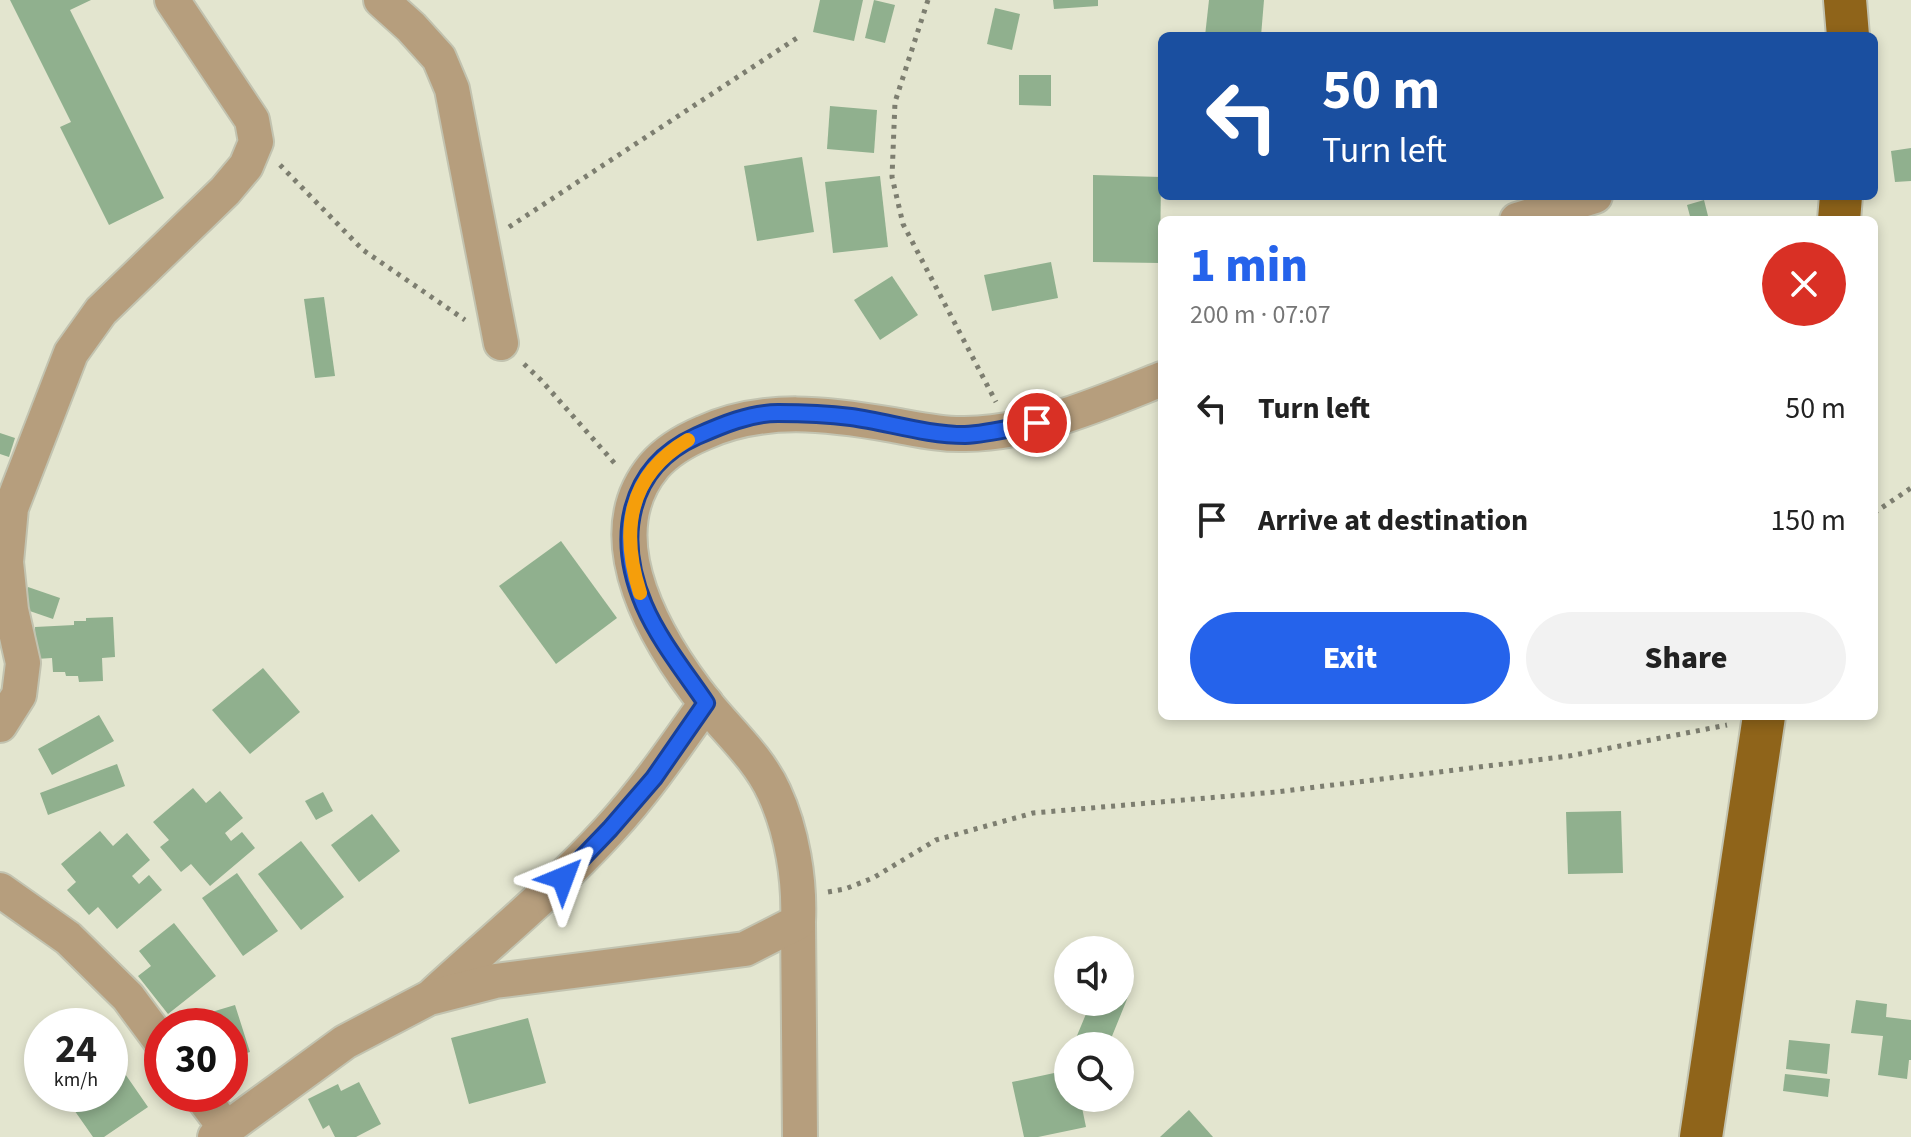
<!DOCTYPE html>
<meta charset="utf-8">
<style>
body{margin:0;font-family:"Source Sans 3",sans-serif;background:#f2f2f2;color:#222;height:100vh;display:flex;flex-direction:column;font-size:30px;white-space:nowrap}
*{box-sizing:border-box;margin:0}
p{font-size:26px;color:#767676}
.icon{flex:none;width:44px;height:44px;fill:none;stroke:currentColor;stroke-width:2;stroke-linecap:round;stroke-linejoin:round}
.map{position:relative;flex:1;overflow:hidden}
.details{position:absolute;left:1158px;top:216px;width:720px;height:504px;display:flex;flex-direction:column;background:#fff;border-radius:12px;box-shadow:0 4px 12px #0003}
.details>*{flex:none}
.top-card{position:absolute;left:1158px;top:32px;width:720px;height:168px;border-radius:12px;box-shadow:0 4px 12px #0003;background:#1a4fa0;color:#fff;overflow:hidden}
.fabs{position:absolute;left:1054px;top:936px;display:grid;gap:16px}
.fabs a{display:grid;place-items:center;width:80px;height:80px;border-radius:50%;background:#fff;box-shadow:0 4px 12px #0003;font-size:40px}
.speed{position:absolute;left:24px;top:1008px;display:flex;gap:16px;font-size:40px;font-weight:700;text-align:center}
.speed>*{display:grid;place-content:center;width:104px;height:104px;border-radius:50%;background:#fff;box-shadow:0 4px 12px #0003;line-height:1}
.speed small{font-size:20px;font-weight:400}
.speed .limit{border:12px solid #d22;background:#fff;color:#111}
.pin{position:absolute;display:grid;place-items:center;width:68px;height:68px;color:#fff;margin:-34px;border:4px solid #fff;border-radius:50%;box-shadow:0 2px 8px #0007}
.me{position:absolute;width:88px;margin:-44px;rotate:44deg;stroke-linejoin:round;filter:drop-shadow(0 0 6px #0008)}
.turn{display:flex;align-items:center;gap:28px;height:168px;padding:0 32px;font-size:36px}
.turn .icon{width:104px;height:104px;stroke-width:2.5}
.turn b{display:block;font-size:56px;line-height:68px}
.round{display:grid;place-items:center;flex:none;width:84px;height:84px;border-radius:42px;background:#f2f2f2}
.headline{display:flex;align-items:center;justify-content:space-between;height:136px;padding:0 32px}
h1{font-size:48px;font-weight:800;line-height:60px;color:#2563eb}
.action{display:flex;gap:16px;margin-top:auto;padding:16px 32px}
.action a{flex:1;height:92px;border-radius:48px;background:#2563eb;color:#fff;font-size:32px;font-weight:800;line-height:92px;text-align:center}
.action a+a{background:#f2f2f2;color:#222}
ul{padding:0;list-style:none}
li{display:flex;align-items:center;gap:24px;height:112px;padding:0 32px}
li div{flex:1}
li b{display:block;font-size:30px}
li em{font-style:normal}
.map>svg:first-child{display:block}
.building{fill:#90b08e}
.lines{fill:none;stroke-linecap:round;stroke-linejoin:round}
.minor-casing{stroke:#c2c3b0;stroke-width:38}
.major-casing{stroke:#c2c3b0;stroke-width:46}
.path{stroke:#7d7e70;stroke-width:5;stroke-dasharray:4 6;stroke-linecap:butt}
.minor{stroke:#b69e7d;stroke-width:34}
.major{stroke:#8f641a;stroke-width:42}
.route-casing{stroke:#184099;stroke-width:20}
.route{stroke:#2563eb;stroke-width:14}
.slow{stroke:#f59e0b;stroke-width:14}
</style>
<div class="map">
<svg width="1911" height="1137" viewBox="0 0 1911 1137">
<rect width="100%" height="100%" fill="#e3e5cf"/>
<g class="building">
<path d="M10 0H91L70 10 164 198 109 225 60 127 71 122Z"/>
<path d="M820 0H863L854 41 813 32Z"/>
<path d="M874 0 895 5 885 43 865 38Z"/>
<path d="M1053 0H1098V6L1054 9Z"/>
<path d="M1209 0H1264L1261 36H1205Z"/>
<path d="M995 8 1020 14 1012 50 987 44Z"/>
<path d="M1019 75H1051V106L1019 105Z"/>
<path d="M830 106 877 110 874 153 827 149Z"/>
<path d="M1911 148V181L1895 182 1891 151Z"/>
<path d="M802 157 814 232 757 241 744 166Z"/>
<path d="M1093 175 1161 177 1160 263 1093 262Z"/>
<path d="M880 176 888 247 833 253 825 182Z"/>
<path d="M1704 200 1709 220H1691L1687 205Z"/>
<path d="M1051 262 1058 298 992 311 984 275Z"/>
<path d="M892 276 918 315 880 340 854 300Z"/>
<path d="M324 297 335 376 315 378 304 299Z"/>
<path d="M0 433 15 438 9 457 0 454Z"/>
<path d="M561 541 617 618 556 664 499 586Z"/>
<path d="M28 587 60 598 53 619 21 608Z"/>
<path d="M113 617 115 657 102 658 103 681 79 682 78 676H66L65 672H53L52 658 36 659 35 627 74 625V621H86V618Z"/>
<path d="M263 668 300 712 250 754 212 710Z"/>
<path d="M99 715 114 741 52 775 38 749Z"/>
<path d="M117 764 125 786 48 815 40 793Z"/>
<path d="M193 788 206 803 220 791 243 818 225 833 231 841 242 832 255 848 210 886 191 864 181 872 160 847 169 840 153 822Z"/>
<path d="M323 792 333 811 316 820 305 801Z"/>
<path d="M1621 811 1623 873 1568 874 1566 812Z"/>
<path d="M372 814 400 851 359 882 331 845Z"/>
<path d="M100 831 113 846 127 833 150 860 132 876 139 884 149 875 162 890 117 929 98 907 89 915 67 890 76 882 61 864Z"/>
<path d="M301 841 344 897 301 930 258 874Z"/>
<path d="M237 873 278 931 243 956 202 898Z"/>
<path d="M174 923 216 976 168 1014 138 976 151 966 139 951Z"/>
<path d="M1120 982 1132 987 1108 1046H1095L1076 1038 1091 1002H1120Z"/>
<path d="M1856 1000 1887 1004 1886 1017 1911 1020V1060H1909L1907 1079 1878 1075 1883 1036 1851 1033Z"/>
<path d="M235 1005 250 1052 230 1058V1026H187L185 1020Z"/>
<path d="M528 1018 546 1083 469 1104 451 1038Z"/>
<path d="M1789 1040 1830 1044 1827 1074 1786 1069Z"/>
<path d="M121 1068 148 1107 104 1137H93L63 1094H110V1076Z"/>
<path d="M1068 1070V1098H1080L1086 1127 1038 1137H1024L1012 1082Z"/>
<path d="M1785 1074 1830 1079 1828 1097 1783 1091Z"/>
<path d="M359 1082 381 1124 356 1137H335L329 1125 323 1129 308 1099 338 1084 341 1091Z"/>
<path d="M1189 1110 1213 1137H1160Z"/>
</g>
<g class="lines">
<g class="minor-casing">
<g id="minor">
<path d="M381 0 411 27 439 58 452 89 501 343"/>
<path d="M1517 220 1595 196"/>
<path d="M0 725 19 695 23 663 11 610 6 562 11 508 71 353 101 311 225 191 246 166 256 142 252 120 172 0"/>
<path d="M0 890 68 938 128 997 162 1043"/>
<path d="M798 922 800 1137"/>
<path d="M434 994C493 940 555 889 609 830 645 791 675 747 706 703"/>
<path d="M200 1094 227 1130"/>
<path d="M215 1137 345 1042 429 998 495 981 745 949 798 922C800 880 792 831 774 792 759 759 730 733 708 706 659 645 593 539 654 466 668 450 684 441 703 433 764 405 829 414 893 425 916 429 941 435 965 434 1034 433 1099 404 1162 379"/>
</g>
</g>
<g class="major-casing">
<g id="major">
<path d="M1845 0 1848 36"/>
<path d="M1839 220 1841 196"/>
<path d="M1701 1137 1764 716"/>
</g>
</g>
<g class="path">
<path d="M928 0 895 102 892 177 903 224 996 402"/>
<path d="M280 165 363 250 465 320"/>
<path d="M509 227 800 36"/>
<path d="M524 364 541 380 617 466"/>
<path d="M1874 513 1911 488"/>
<path d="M828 892 845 889 873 878 936 840 1033 813 1276 792 1569 756 1727 725"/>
</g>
<use href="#minor" class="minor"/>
<use href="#major" class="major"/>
</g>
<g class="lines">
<g class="route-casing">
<path id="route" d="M563 878 610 829 654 778 706 703C685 672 659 640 644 605 616 539 626 468 697 436 722 425 750 413 778 413 802 413 827 414 851 417 888 422 926 435 965 435 988 434 1014 427 1037 423"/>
</g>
<use href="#route" class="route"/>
<path class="slow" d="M640 593C620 531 628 475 688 440"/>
</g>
</svg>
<div class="fabs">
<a><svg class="icon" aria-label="sound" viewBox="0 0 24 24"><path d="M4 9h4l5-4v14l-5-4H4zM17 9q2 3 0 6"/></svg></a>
<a><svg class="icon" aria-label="search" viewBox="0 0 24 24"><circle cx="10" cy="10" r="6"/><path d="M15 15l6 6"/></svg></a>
</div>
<div class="speed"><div>24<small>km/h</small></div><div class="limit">30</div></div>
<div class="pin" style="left:1037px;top:423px;background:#d93025"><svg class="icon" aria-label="arrive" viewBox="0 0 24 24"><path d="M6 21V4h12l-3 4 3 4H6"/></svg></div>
<svg class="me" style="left:563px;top:878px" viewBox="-20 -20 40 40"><path d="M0-17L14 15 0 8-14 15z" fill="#2563eb" stroke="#fff" stroke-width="4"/></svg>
<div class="top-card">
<div class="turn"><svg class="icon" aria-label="left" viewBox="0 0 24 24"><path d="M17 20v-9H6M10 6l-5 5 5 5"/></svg><div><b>50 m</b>Turn left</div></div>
</div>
<section class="details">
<div class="headline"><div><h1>1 min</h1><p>200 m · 07:07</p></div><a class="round" style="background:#d93025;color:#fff"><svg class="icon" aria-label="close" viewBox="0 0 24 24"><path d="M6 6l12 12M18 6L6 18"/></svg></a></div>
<ul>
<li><svg class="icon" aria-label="left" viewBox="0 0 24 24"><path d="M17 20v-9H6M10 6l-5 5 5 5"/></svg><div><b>Turn left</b></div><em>50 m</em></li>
<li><svg class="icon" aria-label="arrive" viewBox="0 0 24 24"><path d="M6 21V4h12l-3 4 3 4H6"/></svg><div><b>Arrive at destination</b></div><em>150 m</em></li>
</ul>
<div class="action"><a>Exit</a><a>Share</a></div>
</section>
</div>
